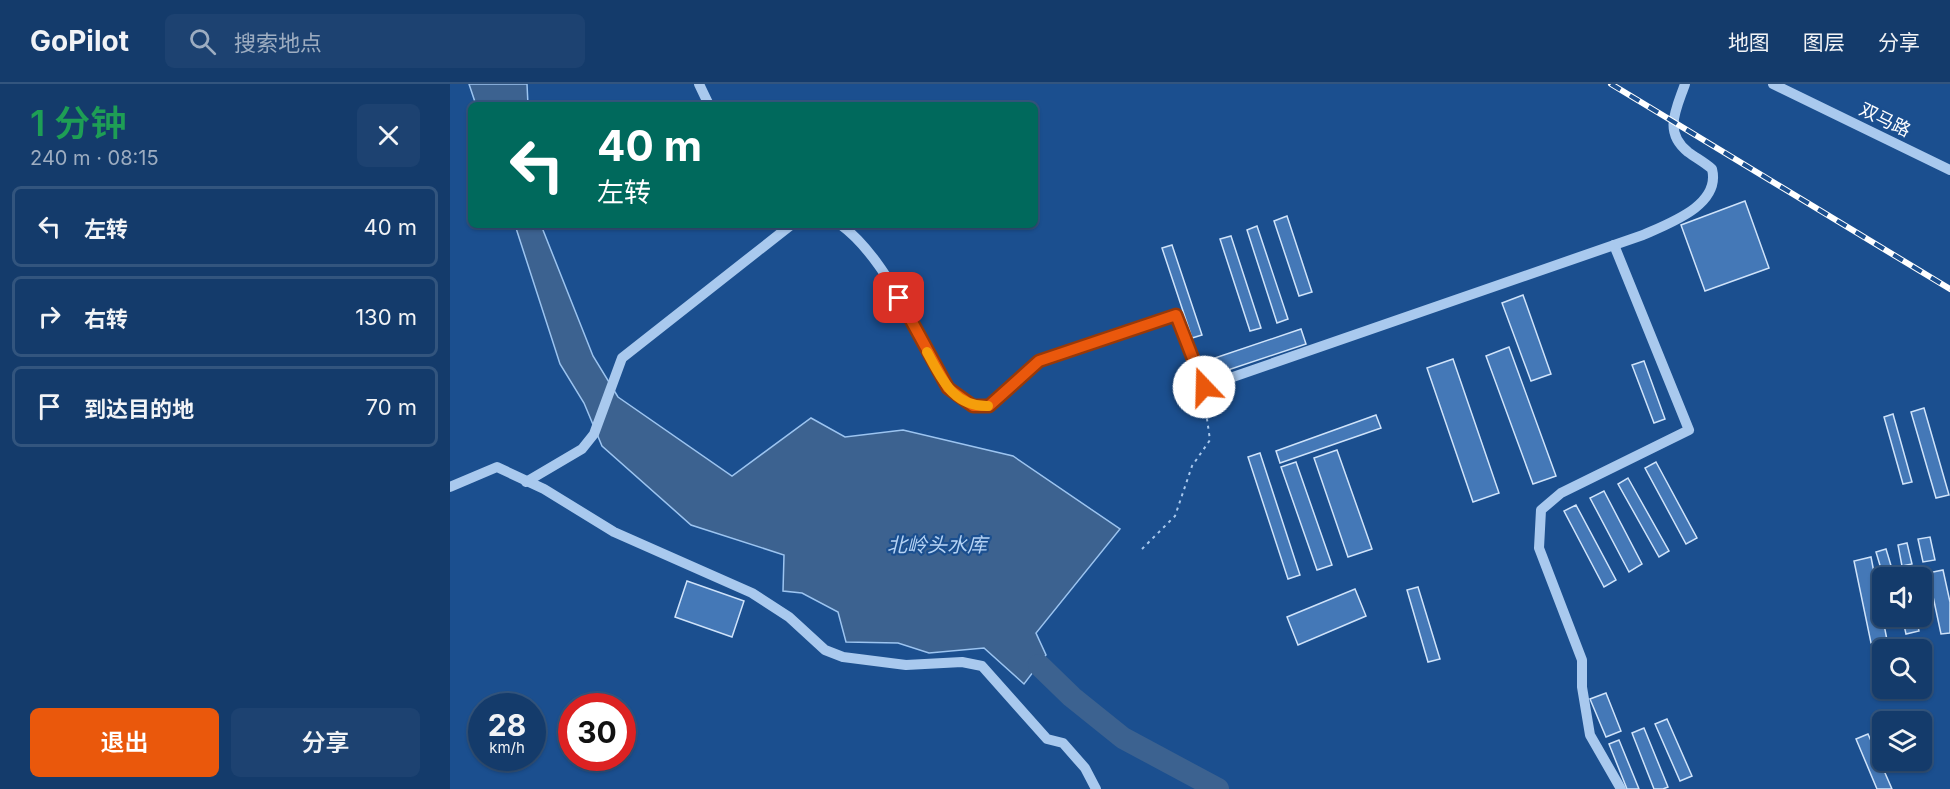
<!DOCTYPE html>
<html lang="zh">
<meta charset="utf-8">
<style>
body{margin:0;font-family:Inter,"Noto Sans SC",sans-serif;background:#1d4271;color:#f1f3f6;height:100vh;display:flex;flex-direction:column;font-size:22px;white-space:nowrap}
*{box-sizing:border-box;margin:0}
p{font-size:20px;color:#9dadc1}
.icon{flex:none;width:33px;height:33px;fill:none;stroke:currentColor;stroke-width:2;stroke-linecap:round;stroke-linejoin:round}
.map{position:relative;flex:1;overflow:hidden}
.panel{display:flex;flex-direction:column;background:#143b6b;width:450px}
.panel>*{flex:none}
.hud{position:absolute;left:18px;top:18px;width:570px;height:126px;border-radius:9px;box-shadow:0 2px 4px #0004,0 0 0 2px #33557e;background:#00695c;color:#fff;overflow:hidden}
.buttons{position:absolute;left:1422px;top:483px;display:grid;gap:12px}
.buttons a{display:grid;place-items:center;width:60px;height:60px;border-radius:9px;background:#143b6b;box-shadow:0 2px 4px #0004,0 0 0 2px #33557e;font-size:30px}
.speed{position:absolute;left:18px;top:609px;display:flex;gap:12px;font-size:30px;font-weight:700;text-align:center}
.speed>*{display:grid;place-content:center;width:78px;height:78px;border-radius:50%;background:#143b6b;box-shadow:0 2px 4px #0004,0 0 0 2px #33557e;line-height:1}
.speed small{font-size:15px;font-weight:400}
.speed .limit{border:9px solid #d22;background:#fff;color:#111}
.pin{position:absolute;display:grid;place-items:center;width:51px;height:51px;color:#fff;margin:-26px;border-radius:12px;box-shadow:0 3px 9px #0006}
.me{position:absolute;width:66px;margin:-33px;rotate:339deg;stroke-linejoin:round;filter:drop-shadow(0 0 4px #0008)}
.turn{display:flex;align-items:center;gap:21px;height:126px;padding:0 30px;font-size:27px}
.turn .icon{width:78px;height:78px;stroke-width:2.5}
.turn b{display:block;font-size:42px;line-height:51px}
.round{display:grid;place-items:center;flex:none;width:63px;height:63px;border-radius:9px;background:#1d4271}
.headline{display:flex;align-items:center;justify-content:space-between;height:102px;padding:0 30px}
h1{font-size:36px;font-weight:600;line-height:45px;color:#1e9e55}
.action{display:flex;gap:12px;margin-top:auto;padding:12px 30px}
.action a{flex:1;height:69px;border-radius:9px;background:#ea580c;color:#fff;font-size:24px;font-weight:600;line-height:69px;text-align:center}
.action a+a{background:#1d4271;color:#f1f3f6}
ul{padding:0;list-style:none}
li{display:flex;align-items:center;gap:18px;height:81px;margin:0 12px 9px;padding:0 18px;border:3px solid #33557e;border-radius:9px}
li div{flex:1}
li b{display:block;font-size:22px}
li em{font-style:normal}
header{display:flex;align-items:center;gap:36px;box-sizing:border-box;height:84px;padding:0 30px;background:#143b6b;border-bottom:2px solid #33557e}
header strong{font-size:28px}
nav{display:flex;gap:33px;margin-inline-start:auto;font-size:21px}
.search{width:420px;height:54px;background:#1d4271;display:flex;align-items:center;gap:15px;box-sizing:border-box;padding:0 21px;border-radius:9px;color:#9dadc1;font-size:22px}
main{display:flex;flex:1;min-height:0}
.map>svg:first-child{display:block}
.water{fill:#3c6290;stroke:#9cc4f0;stroke-width:1.5}
.lines{fill:none;stroke-linecap:round;stroke-linejoin:round}
.river{stroke:#3c6290;stroke-width:22}
.building{fill:#4478b7;stroke:#cfe3fa;stroke-width:1.5}
.path{stroke:#a9c9ee;stroke-width:2;stroke-dasharray:3 4.5;stroke-linecap:butt}
.minor{stroke:#a9c9ee;stroke-width:10}
.rail-casing{stroke:#fff;stroke-width:6}
.rail{stroke:#1b4f8f;stroke-width:4;stroke-dasharray:11;stroke-linecap:butt}
.route-casing{stroke:#983908;stroke-width:15}
.route{stroke:#ea580c;stroke-width:10}
.slow{stroke:#f59e0b;stroke-width:10}
.labels{text-anchor:middle;stroke-width:4.5;stroke-linejoin:round;paint-order:stroke}
.street-label{font-size:18px;fill:#fff;stroke:#1b4f8f}
.water-label{font-size:20px;font-style:italic;fill:#b5d3f5;stroke:#1b4f8f}
</style>
<header>
<strong>GoPilot</strong>
<div class="search"><svg class="icon" aria-label="search" viewBox="0 0 24 24"><circle cx="10" cy="10" r="6"/><path d="M15 15l6 6"/></svg>搜索地点</div>
<nav><a>地图</a><a>图层</a><a>分享</a></nav>
</header>
<main>
<section class="panel">
<div class="headline"><div><h1>1 分钟</h1><p>240 m · 08:15</p></div><a class="round"><svg class="icon" aria-label="close" viewBox="0 0 24 24"><path d="M6 6l12 12M18 6L6 18"/></svg></a></div>
<ul>
<li><svg class="icon" aria-label="left" viewBox="0 0 24 24"><path d="M17 20v-9H6M10 6l-5 5 5 5"/></svg><div><b>左转</b></div><em>40 m</em></li>
<li><svg class="icon" aria-label="right" viewBox="0 0 24 24"><path d="M7 20v-9h11M14 6l5 5-5 5"/></svg><div><b>右转</b></div><em>130 m</em></li>
<li><svg class="icon" aria-label="arrive" viewBox="0 0 24 24"><path d="M6 21V4h12l-3 4 3 4H6"/></svg><div><b>到达目的地</b></div><em>70 m</em></li>
</ul>
<div class="action"><a>退出</a><a>分享</a></div>
</section>
<div class="map">
<svg width="1500" height="705" viewBox="0 0 1500 705">
<rect width="100%" height="100%" fill="#1b4f8f"/>
<g class="water">
<path d="M19 0H77L78 21H26Z"/>
<path d="M65 141H91L143 272 168 313 282 392 361 334 395 353 453 346 563 372 670 445 586 549 596 571 574 600 534 564 479 569 448 559 396 558 388 528 352 509 333 507 334 471 241 441 152 362 134 319 110 280Z"/>
</g>
<g class="lines">
<path class="river" d="M589 581 622 613 673 654 768 705"/>
</g>
<g class="building">
<path d="M1295 117 1319 184 1255 207 1231 141Z"/>
<path d="M837 132 862 208 849 212 824 137Z"/>
<path d="M807 142 838 235 827 239 797 146Z"/>
<path d="M781 152 811 244 800 247 770 155Z"/>
<path d="M722 161 752 251 742 254 712 164Z"/>
<path d="M1073 211 1101 290 1081 297 1052 219Z"/>
<path d="M851 245 856 260 757 293 753 278Z"/>
<path d="M1059 263 1106 392 1083 400 1036 272Z"/>
<path d="M1003 275 1049 409 1023 418 977 284Z"/>
<path d="M1194 277 1215 335 1204 339 1182 281Z"/>
<path d="M1474 324 1499 411 1486 414 1461 328Z"/>
<path d="M1443 330 1462 398 1453 400 1434 333Z"/>
<path d="M926 331 931 344 830 379 826 367Z"/>
<path d="M887 366 922 465 898 473 864 374Z"/>
<path d="M810 369 850 491 838 495 798 373Z"/>
<path d="M846 378 882 481 867 486 831 383Z"/>
<path d="M1206 378 1247 454 1236 460 1195 384Z"/>
<path d="M1178 394 1219 467 1209 473 1168 400Z"/>
<path d="M1154 407 1192 480 1179 488 1140 414Z"/>
<path d="M1126 421 1166 496 1154 503 1114 427Z"/>
<path d="M1480 453 1485 476 1473 478 1468 455Z"/>
<path d="M1457 459 1462 480 1452 482 1448 461Z"/>
<path d="M1436 465 1442 485 1432 488 1426 468Z"/>
<path d="M1421 473 1437 556 1421 559 1404 477Z"/>
<path d="M1493 486 1500 518V549L1491 550 1478 489Z"/>
<path d="M237 497 294 517 282 553 225 533Z"/>
<path d="M968 503 990 575 978 578 957 506Z"/>
<path d="M905 505 916 532 848 561 837 533Z"/>
<path d="M1452 532H1466L1469 547 1456 550Z"/>
<path d="M1156 609 1171 647 1156 653 1140 615Z"/>
<path d="M1217 635 1242 692 1230 697 1205 640Z"/>
<path d="M1194 644 1218 703 1213 705H1204L1182 649Z"/>
<path d="M1418 650 1442 705H1427L1406 655Z"/>
<path d="M1169 656 1189 705H1177L1159 660Z"/>
<path d="M1472 661 1481 682 1471 687 1466 676H1472Z"/>
</g>
<g class="lines">
<path class="path" d="M692 465 725 432 742 382 760 356 754 314"/>
<g class="minor">
<path d="M249 0 259 21"/>
<path d="M1323 0 1500 86"/>
<path d="M391 141C421 163 444 204 463 236 482 270 491 323 539 322L589 277 726 231 754 303 1193 151C1220 139 1271 121 1262 85 1254 78 1246 74 1238 68 1213 48 1226 26 1235 0"/>
<path d="M1164 161 1239 346 1111 409 1091 426 1089 464 1132 576V603L1140 651 1171 705"/>
<path d="M76 398 132 365 144 350 172 274 341 141"/>
<path d="M0 403 47 383 94 405 164 448 302 509 339 533 375 566 393 573 456 581 512 578 532 582 597 655 613 659 635 684 646 705"/>
</g>
<g class="rail-casing">
<path id="rail" d="M1161 0 1500 205"/>
</g>
<use href="#rail" class="rail"/>
</g>
<g class="lines">
<g class="route-casing">
<path id="route" d="M449 214 498 304 523 322H539L589 277 726 231 754 303"/>
</g>
<use href="#route" class="route"/>
<path class="slow" d="M477 268C492 295 503 323 538 322"/>
</g>
<g class="labels">
<g class="street-label">
<text transform="translate(1435 36) rotate(26)" y="6">双马路</text>
</g>
<g class="water-label">
<text x="487" y="468">北岭头水库</text>
</g>
</g>
</svg>
<div class="buttons">
<a><svg class="icon" aria-label="sound" viewBox="0 0 24 24"><path d="M4 9h4l5-4v14l-5-4H4zM17 9q2 3 0 6"/></svg></a>
<a><svg class="icon" aria-label="search" viewBox="0 0 24 24"><circle cx="10" cy="10" r="6"/><path d="M15 15l6 6"/></svg></a>
<a><svg class="icon" aria-label="layers" viewBox="0 0 24 24"><path d="M12 4l9 5-9 5-9-5zM3 14l9 5 9-5"/></svg></a>
</div>
<div class="speed"><div>28<small>km/h</small></div><div class="limit">30</div></div>
<div class="pin" style="left:449px;top:214px;background:#d93025"><svg class="icon" aria-label="arrive" viewBox="0 0 24 24"><path d="M6 21V4h12l-3 4 3 4H6"/></svg></div>
<svg class="me" style="left:754px;top:303px" viewBox="-20 -20 40 40"><circle r="19" fill="#fff"/><path d="M0-13L10 11 0 6-10 11z" fill="#ea580c"/></svg>
<div class="hud">
<div class="turn"><svg class="icon" aria-label="left" viewBox="0 0 24 24"><path d="M17 20v-9H6M10 6l-5 5 5 5"/></svg><div><b>40 m</b>左转</div></div>
</div>
</div>
</main>
